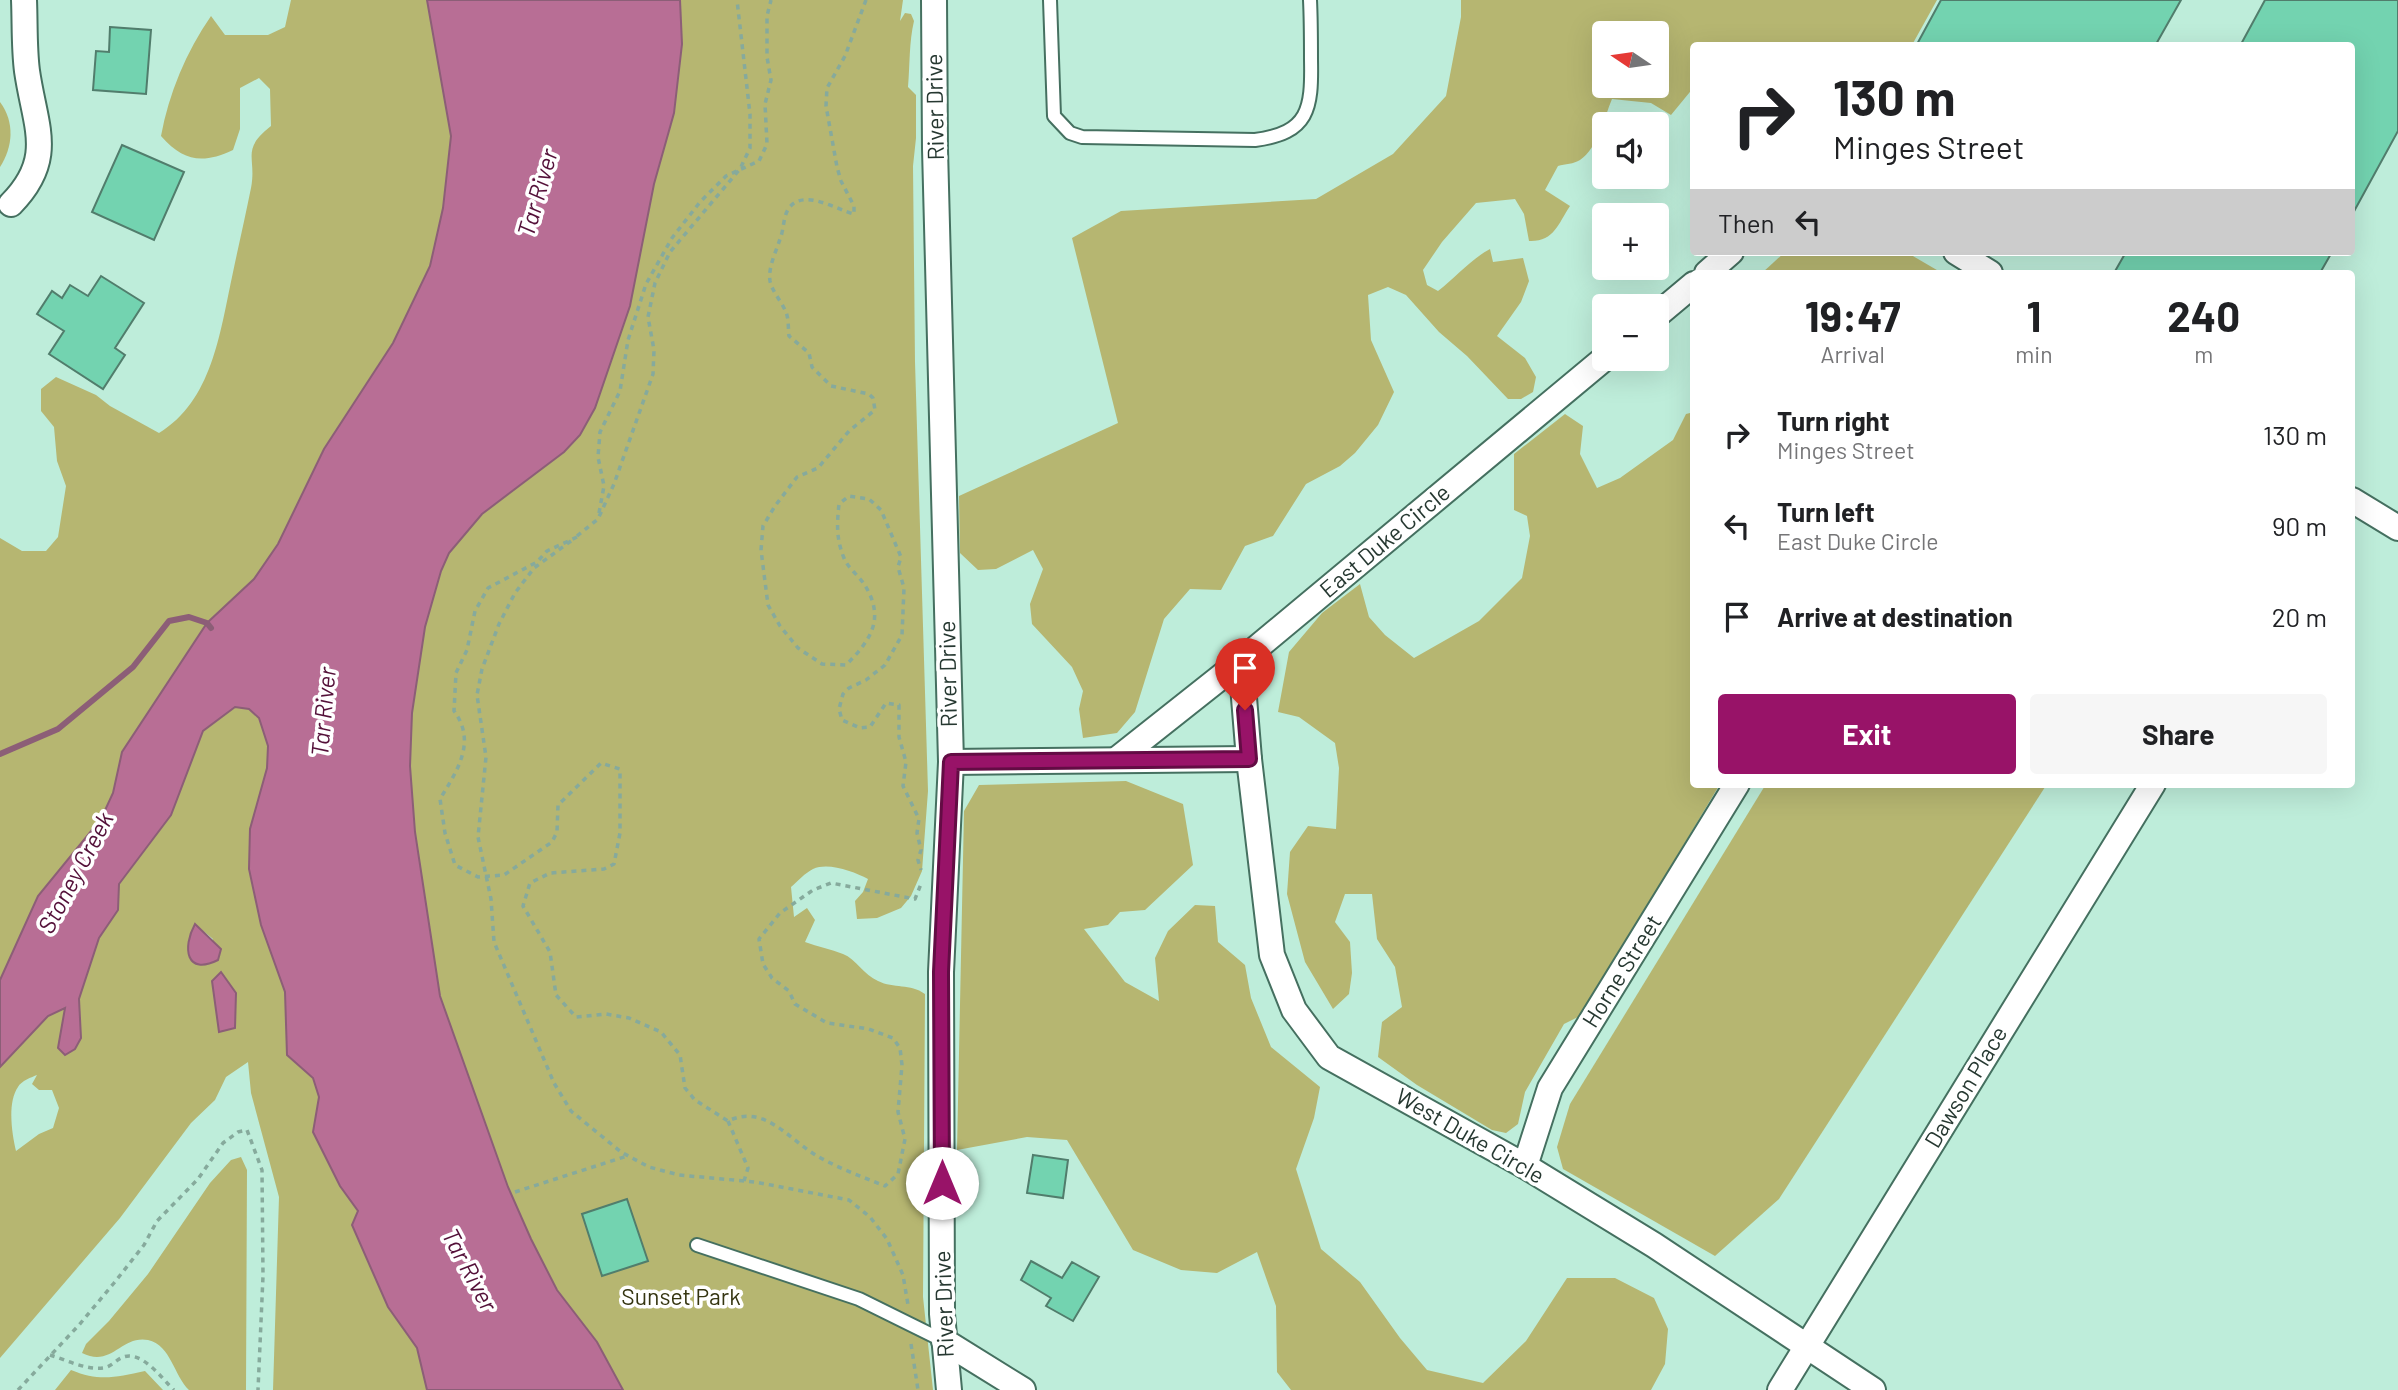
<!DOCTYPE html>
<meta charset="utf-8">
<style>
body{margin:0;font-family:Barlow,sans-serif;background:#f6f6f6;color:#202124;height:100vh;display:flex;flex-direction:column;font-size:26px;white-space:nowrap}
*{box-sizing:border-box;margin:0}
p{font-size:23px;color:#757577}
.icon{flex:none;width:38px;height:38px;fill:none;stroke:currentColor;stroke-width:2;stroke-linecap:round;stroke-linejoin:round}
.map{position:relative;flex:1;overflow:hidden}
.side{position:absolute;left:1690px;top:270px;width:665px;height:518px;display:flex;flex-direction:column;background:#fff;border-radius:7px;box-shadow:0 7px 28px #0002}
.side>*{flex:none}
.top-card{position:absolute;left:1690px;top:42px;width:665px;height:214px;border-radius:7px;box-shadow:0 7px 28px #0002;background:#fff;color:#202124;overflow:hidden}
.needle{width:46px;rotate:283deg}
.buttons{position:absolute;left:1592px;top:21px;display:grid;gap:14px}
.buttons a{display:grid;place-items:center;width:77px;height:77px;border-radius:7px;background:#fff;box-shadow:0 7px 28px #0002;font-size:35px}
.pin{position:absolute;display:grid;place-items:center;width:60px;height:60px;color:#fff;margin:-72px -30px;border-radius:50% 50% 50% 0;rotate:-45deg;box-shadow:0 0 7px #0007}
.pin .icon{rotate:45deg}
.me{position:absolute;width:77px;margin:-38px;rotate:0deg;stroke-linejoin:round;filter:drop-shadow(0 0 5px #0008)}
.turn{display:flex;align-items:center;gap:24px;height:147px;padding:0 28px;font-size:32px}
.turn .icon{width:91px;height:91px;stroke-width:2.5}
.turn b{display:block;font-size:49px;line-height:60px}
.then{display:flex;align-items:center;height:66px;padding:0 28px;background:#0003;gap:14px;font-size:26px}
.eta{display:flex;justify-content:space-evenly;align-items:center;height:119px;text-align:center}
.eta b{font-size:42px;font-weight:700;line-height:49px}
.primary-button{display:flex;gap:14px;margin-top:auto;padding:14px 28px}
.primary-button a{flex:1;height:80px;border-radius:7px;background:#981368;color:#fff;font-size:28px;font-weight:700;line-height:80px;text-align:center}
.primary-button a+a{background:#f6f6f6;color:#202124}
ul{padding:0;list-style:none}
li{display:flex;align-items:center;gap:21px;height:91px;padding:0 28px}
li div{flex:1}
li b{display:block;font-size:26px}
li em{font-style:normal}
.map>svg:first-child{display:block}
.green{fill:#b6b671;fill-rule:evenodd}
.water{fill:#b86e95;stroke:#8c5e77;stroke-width:2}
.lines{fill:none;stroke-linecap:round;stroke-linejoin:round}
.stream{stroke:#8c5e77;stroke-width:6}
.building{fill:#73d3b0;stroke:#517d6c;stroke-width:2}
.lane-casing{stroke:#457060;stroke-width:16}
.street-casing{stroke:#457060;stroke-width:28}
.path{stroke:#86aa9c;stroke-width:3.5;stroke-dasharray:5 5;stroke-linecap:butt}
.lane{stroke:#fff;stroke-width:12}
.street{stroke:#fff;stroke-width:24}
.route-casing{stroke:#630c44;stroke-width:18}
.route{stroke:#981368;stroke-width:12}
.labels{text-anchor:middle;stroke-width:7;stroke-linejoin:round;paint-order:stroke}
.street-label{font-size:23px;fill:#263831;stroke:#fff}
.park-label{font-size:23px;fill:#353511;stroke:#fff}
.water-label{font-size:24px;font-style:italic;fill:#541039;stroke:#fff}
</style>
<div class="map">
<svg width="2398" height="1390" viewBox="0 0 2398 1390">
<rect width="100%" height="100%" fill="#beedda"/>
<g class="green">
<path d="M291 0H427L451 136 443 208 430 266 393 343 324 449 278 544 254 579 207 623 122 752 113 793 101 819 38 896 0 980V538L22 551H46L58 537 66 486 57 461 54 427 41 411V389L56 377 96 395 110 406 159 433C212 401 220 333 232 277 238 248 245 218 251 188 257 157 240 150 271 126L270 89 259 78 240 88V129L233 150C203 164 184 162 161 136 169 93 186 52 211 16L225 35H268L285 27Z"/>
<path d="M680 0H903L900 21 905 13 911 14 914 21C909 42 910 64 908 87L916 95V138L913 166 915 362 928 791 922 871 911 896 901 908 877 918 857 919 855 901 863 892 868 879C854 872 829 862 813 869 805 873 798 881 791 887L794 917 807 908 815 920 805 942C818 947 831 949 843 954 856 959 864 975 878 981 894 989 910 983 925 994L923 1297 933 1390H623L597 1342 557 1290 531 1239 508 1187 440 996 415 832 410 766 412 713 425 627 441 571 449 553 482 514 564 452 580 435 594 408 630 306 654 184 674 113 682 44Z"/>
<path d="M1461 0H1937L1912 45 1694 46V87L1671 115 1651 103 1612 99C1604 118 1598 148 1580 160 1574 164 1565 164 1558 166L1545 190 1570 206C1558 224 1554 242 1529 241L1524 214 1515 199 1476 203 1442 242 1423 270 1427 285 1438 291C1455 278 1471 259 1490 249L1493 262 1523 258 1529 281 1521 302 1497 336 1525 358 1536 377 1533 392 1521 399H1508L1467 356 1439 332 1406 295 1388 287 1368 295 1371 340 1394 392 1378 425 1355 453 1340 466 1306 484 1273 536 1245 546 1221 590 1190 589 1164 619 1135 712 1117 733 1083 738 1079 709 1083 691 1072 667 1032 624 1030 604 1043 569 1033 550 996 569 978 570 960 553 959 496 1118 423 1072 238 1121 211 1316 199 1393 154 1446 96 1461 17ZM1605 33H1657V86H1605Z"/>
<path d="M0 102C15 122 13 147 0 167Z"/>
<path d="M1785 252H1906L1942 273H1762Z"/>
<path d="M1694 412V784H1720L1582 1015 1564 1024 1525 1092 1518 1124 1506 1133 1492 1130 1417 1085 1378 1057 1382 1022 1402 1007 1395 967 1377 939 1372 894H1345L1335 922 1350 942 1352 973 1349 994 1333 1009 1305 962 1287 894 1290 852 1308 826 1336 829 1339 768 1335 743 1299 717 1278 712 1289 652 1322 613 1360 584 1369 617 1385 635 1414 658 1479 621 1522 578 1530 536 1527 516 1514 510V454L1565 414 1583 426 1580 454 1597 488 1620 478 1673 440 1686 414Z"/>
<path d="M235 707 249 709 259 718 268 746 267 768 250 829 261 925 285 992 287 1055 313 1078 319 1097 313 1133 340 1186 358 1211 352 1225 388 1307 417 1348 427 1390H273L279 1197 251 1093 248 1062 226 1077 215 1100 191 1123 120 1218 0 1358V1067L48 1016 65 1008 81 1038 79 999 99 938 118 910 119 884 171 815 203 731ZM196 925 213 939 207 965 196 964 190 959ZM212 981 234 1015 235 1028 219 1032ZM37 1075 32 1084 39 1090H52L59 1108 53 1128 39 1134 16 1151C12 1134 7 1103 18 1087 21 1081 32 1077 37 1075Z"/>
<path d="M1126 781 1183 804 1193 865 1145 910 1120 912 1108 925 1084 929 1125 982 1159 1001 1155 958 1168 931 1195 905 1215 906 1218 942 1245 965 1251 998 1271 1047 1320 1087 1314 1118 1296 1169 1321 1249 1360 1282 1400 1338 1427 1370 1483 1383 1526 1341 1567 1278H1615L1654 1298 1668 1329 1665 1364 1651 1390H1291L1277 1372 1276 1306 1257 1252 1217 1273 1181 1270 1133 1250 1067 1140 1027 1137 957 1150 964 811 979 785Z"/>
<path d="M1766 784H2047L1779 1199 1715 1256 1563 1169 1557 1147 1570 1104Z"/>
<path d="M241 1157 247 1170 246 1390H189C174 1376 171 1345 148 1340 121 1335 112 1368 82 1353L86 1344 109 1321 148 1274 210 1183 231 1160Z"/>
<path d="M71 1370C100 1382 116 1377 145 1371L163 1390H55Z"/>
</g>
<g class="water">
<path d="M427 0H680L682 44 674 113 654 184 630 306 595 408 580 435 564 452 482 514 449 553 441 571 425 627 412 713 410 766 415 832 440 996 508 1187 531 1239 557 1290 597 1342 623 1390H427L417 1348 388 1307 352 1225 358 1211 340 1186 313 1132 319 1097 313 1078 287 1055 285 992 261 925 249 869 250 829 267 768 268 746 259 718 249 709 235 707 203 731 171 815 119 884 118 910 99 938 79 999 81 1038 75 1049 65 1055 58 1048 65 1008 48 1016 0 1067V980L38 896 101 819 113 793 122 752 207 623 254 579 278 544 324 449 393 343 430 266 443 208 451 136Z"/>
<path d="M195 924 221 949 218 960C186 976 182 948 195 924Z"/>
<path d="M221 972 236 993 235 1028 219 1032 212 981Z"/>
</g>
<g class="lines">
<path class="stream" d="M0 754 58 729 133 667 169 621 189 617 207 623 211 628"/>
</g>
<g class="building">
<path d="M1941 0H2181L2155 46H1916Z"/>
<path d="M2265 0H2398V131L2352 215V46H2240Z"/>
<path d="M110 27 151 30 146 94 93 90 96 51 109 52Z"/>
<path d="M122 145 184 172 154 240 92 212Z"/>
<path d="M2126 252H2332L2320 273H2114Z"/>
<path d="M101 276 144 303 115 348 125 355 103 389 49 354 64 331 37 314 52 291 62 298 70 285 88 296Z"/>
<path d="M1033 1155 1068 1160 1063 1198 1027 1193Z"/>
<path d="M627 1199 648 1261 602 1276 582 1214Z"/>
<path d="M1031 1261 1062 1278 1072 1262 1099 1277 1073 1321 1046 1306 1051 1298 1021 1280Z"/>
</g>
<g class="lines">
<g class="lane-casing">
<g id="lane">
<path d="M1050 0 1054 116 1070 133 1082 137 1255 140C1309 133 1312 109 1311 60 1311 40 1311 20 1310 0"/>
<path d="M697 1245 859 1299 944 1341"/>
</g>
</g>
<g class="street-casing">
<g id="street">
<path d="M934 0 935 149 951 762 941 972 942 1314 949 1390"/>
<path d="M11 204C56 158 35 127 27 71 24 48 25 24 24 0"/>
<path d="M1956 252 1990 273"/>
<path d="M1707 273 1731 252"/>
<path d="M1657 315 1694 284"/>
<path d="M1605 358 1241 661 1249 759 1272 955 1294 1010 1329 1057 1525 1166 1654 1245 1873 1390"/>
<path d="M2352 500 2398 528"/>
<path d="M1116 760 1241 661"/>
<path d="M951 762 1249 759"/>
<path d="M1525 1166 1550 1088 1737 784"/>
<path d="M944 1341 1023 1390"/>
<path d="M1780 1390 2153 784"/>
</g>
</g>
<g class="path">
<path d="M866 0 845 56 827 88 826 106 837 167 841 181 854 206V214C837 210 804 188 789 208 783 216 784 230 780 239 776 252 768 267 770 281 772 291 781 301 785 310 789 317 788 328 789 336L809 353 812 367 831 386 869 394 873 398 875 410 849 431 818 468 797 477 775 506 763 526 761 550 768 605 780 626 798 648 822 664 846 665C871 640 886 618 864 584 858 575 848 568 844 558 836 539 837 523 839 504L849 496 869 499 881 510 901 557 898 567 904 588 902 635 885 665 866 680 849 688 843 694 839 709 842 720 860 728 870 727 886 703 899 705V737L906 762 903 786 919 819 917 833 921 850 918 860 921 870"/>
<path d="M599 513 604 486 598 457 600 432 620 391 628 340 646 284 672 238 700 202 726 176 759 161 767 144 765 104 771 80 767 57V16L771 0"/>
<path d="M577 536 598 519 614 484 653 374 654 350 648 317 655 283 670 252 740 169 750 148V114L737 0"/>
<path d="M577 537 547 551 537 562 488 588 475 611 467 650 456 673 454 711C477 742 457 771 440 799L445 833 455 865 478 877 504 875 552 842 557 832 558 805 601 763 620 769V833L614 864 604 869 550 873 530 883 523 906 550 952 556 995 576 1017 606 1014 629 1018 661 1032 680 1055 685 1088 695 1100 728 1121C765 1103 790 1141 819 1157 840 1169 863 1177 885 1186L898 1174 905 1139 898 1112 902 1065 900 1048 893 1038 869 1029 827 1023 795 1004 789 991 772 978 763 964 759 939 780 913 813 890 831 883 915 899 921 884"/>
<path d="M571 541 534 568 515 593 499 624 482 669 477 695 486 757 478 837 491 899 494 942 554 1083 571 1111 621 1152 649 1167 679 1175 755 1182 849 1200 870 1217 887 1239 903 1275 908 1305"/>
<path d="M728 1121 748 1168 744 1181"/>
<path d="M515 1192 627 1156"/>
<path d="M911 1344 918 1390"/>
<path d="M50 1355C66 1360 86 1370 103 1368 111 1367 115 1361 121 1358 141 1348 162 1379 174 1390"/>
<path d="M18 1390 79 1325 114 1283 144 1245 157 1221 198 1179 223 1143 238 1132 247 1130 262 1170 263 1276 258 1390"/>
</g>
<use href="#lane" class="lane"/>
<use href="#street" class="street"/>
</g>
<g class="lines">
<g class="route-casing">
<path id="route" d="M942 1183 941 972 951 762 1249 759 1245 710"/>
</g>
<use href="#route" class="route"/>
</g>
<g class="labels">
<g class="street-label">
<text transform="translate(935 107) rotate(-91)" y="8">River Drive</text>
<text transform="translate(1385 541) rotate(-40)" y="8">East Duke Circle</text>
<text transform="translate(948 674) rotate(-91)" y="8">River Drive</text>
<text transform="translate(1622 971) rotate(-58)" y="8">Horne Street</text>
<text transform="translate(1966 1087) rotate(-59)" y="8">Dawson Place</text>
<text transform="translate(1470 1136) rotate(30)" y="8">West Duke Circle</text>
<text transform="translate(944 1304) rotate(-92)" y="8">River Drive</text>
</g>
<g class="park-label">
<text x="681" y="1305">Sunset Park</text>
</g>
<g class="water-label">
<text transform="translate(538 193) rotate(-74)" y="8">Tar River</text>
<text transform="translate(324 712) rotate(-85)" y="8">Tar River</text>
<text transform="translate(76 873) rotate(-62)" y="8">Stoney Creek</text>
<text transform="translate(469 1270) rotate(62)" y="8">Tar River</text>
</g>
</g>
</svg>
<div class="buttons">
<a><svg class="needle" viewBox="-14 -14 28 28"><path d="M0-13l5 13h-10z" fill="#e53935"/><path d="M0 13l5-13h-10z" fill="#757577"/></svg></a>
<a><svg class="icon" aria-label="sound" viewBox="0 0 24 24"><path d="M4 9h4l5-4v14l-5-4H4zM17 9q2 3 0 6"/></svg></a>
<a>+</a>
<a>−</a>
</div>
<div class="pin" style="left:1245px;top:710px;background:#d93025"><svg class="icon" aria-label="arrive" viewBox="0 0 24 24"><path d="M6 21V4h12l-3 4 3 4H6"/></svg></div>
<svg class="me" style="left:942px;top:1183px" viewBox="-20 -20 40 40"><circle r="19" fill="#fff"/><path d="M0-13L10 11 0 6-10 11z" fill="#981368"/></svg>
<div class="top-card">
<div class="turn"><svg class="icon" aria-label="right" viewBox="0 0 24 24"><path d="M7 20v-9h11M14 6l5 5-5 5"/></svg><div><b>130 m</b>Minges Street</div></div>
<div class="then">Then<svg class="icon" aria-label="left" viewBox="0 0 24 24"><path d="M17 20v-9H6M10 6l-5 5 5 5"/></svg></div>
</div>
<section class="side">
<div class="eta">
<div><b>19:47</b><p>Arrival</p></div>
<div><b>1</b><p>min</p></div>
<div><b>240</b><p>m</p></div>
</div>
<ul>
<li><svg class="icon" aria-label="right" viewBox="0 0 24 24"><path d="M7 20v-9h11M14 6l5 5-5 5"/></svg><div><b>Turn right</b><p>Minges Street</p></div><em>130 m</em></li>
<li><svg class="icon" aria-label="left" viewBox="0 0 24 24"><path d="M17 20v-9H6M10 6l-5 5 5 5"/></svg><div><b>Turn left</b><p>East Duke Circle</p></div><em>90 m</em></li>
<li><svg class="icon" aria-label="arrive" viewBox="0 0 24 24"><path d="M6 21V4h12l-3 4 3 4H6"/></svg><div><b>Arrive at destination</b></div><em>20 m</em></li>
</ul>
<div class="primary-button"><a>Exit</a><a>Share</a></div>
</section>
</div>
